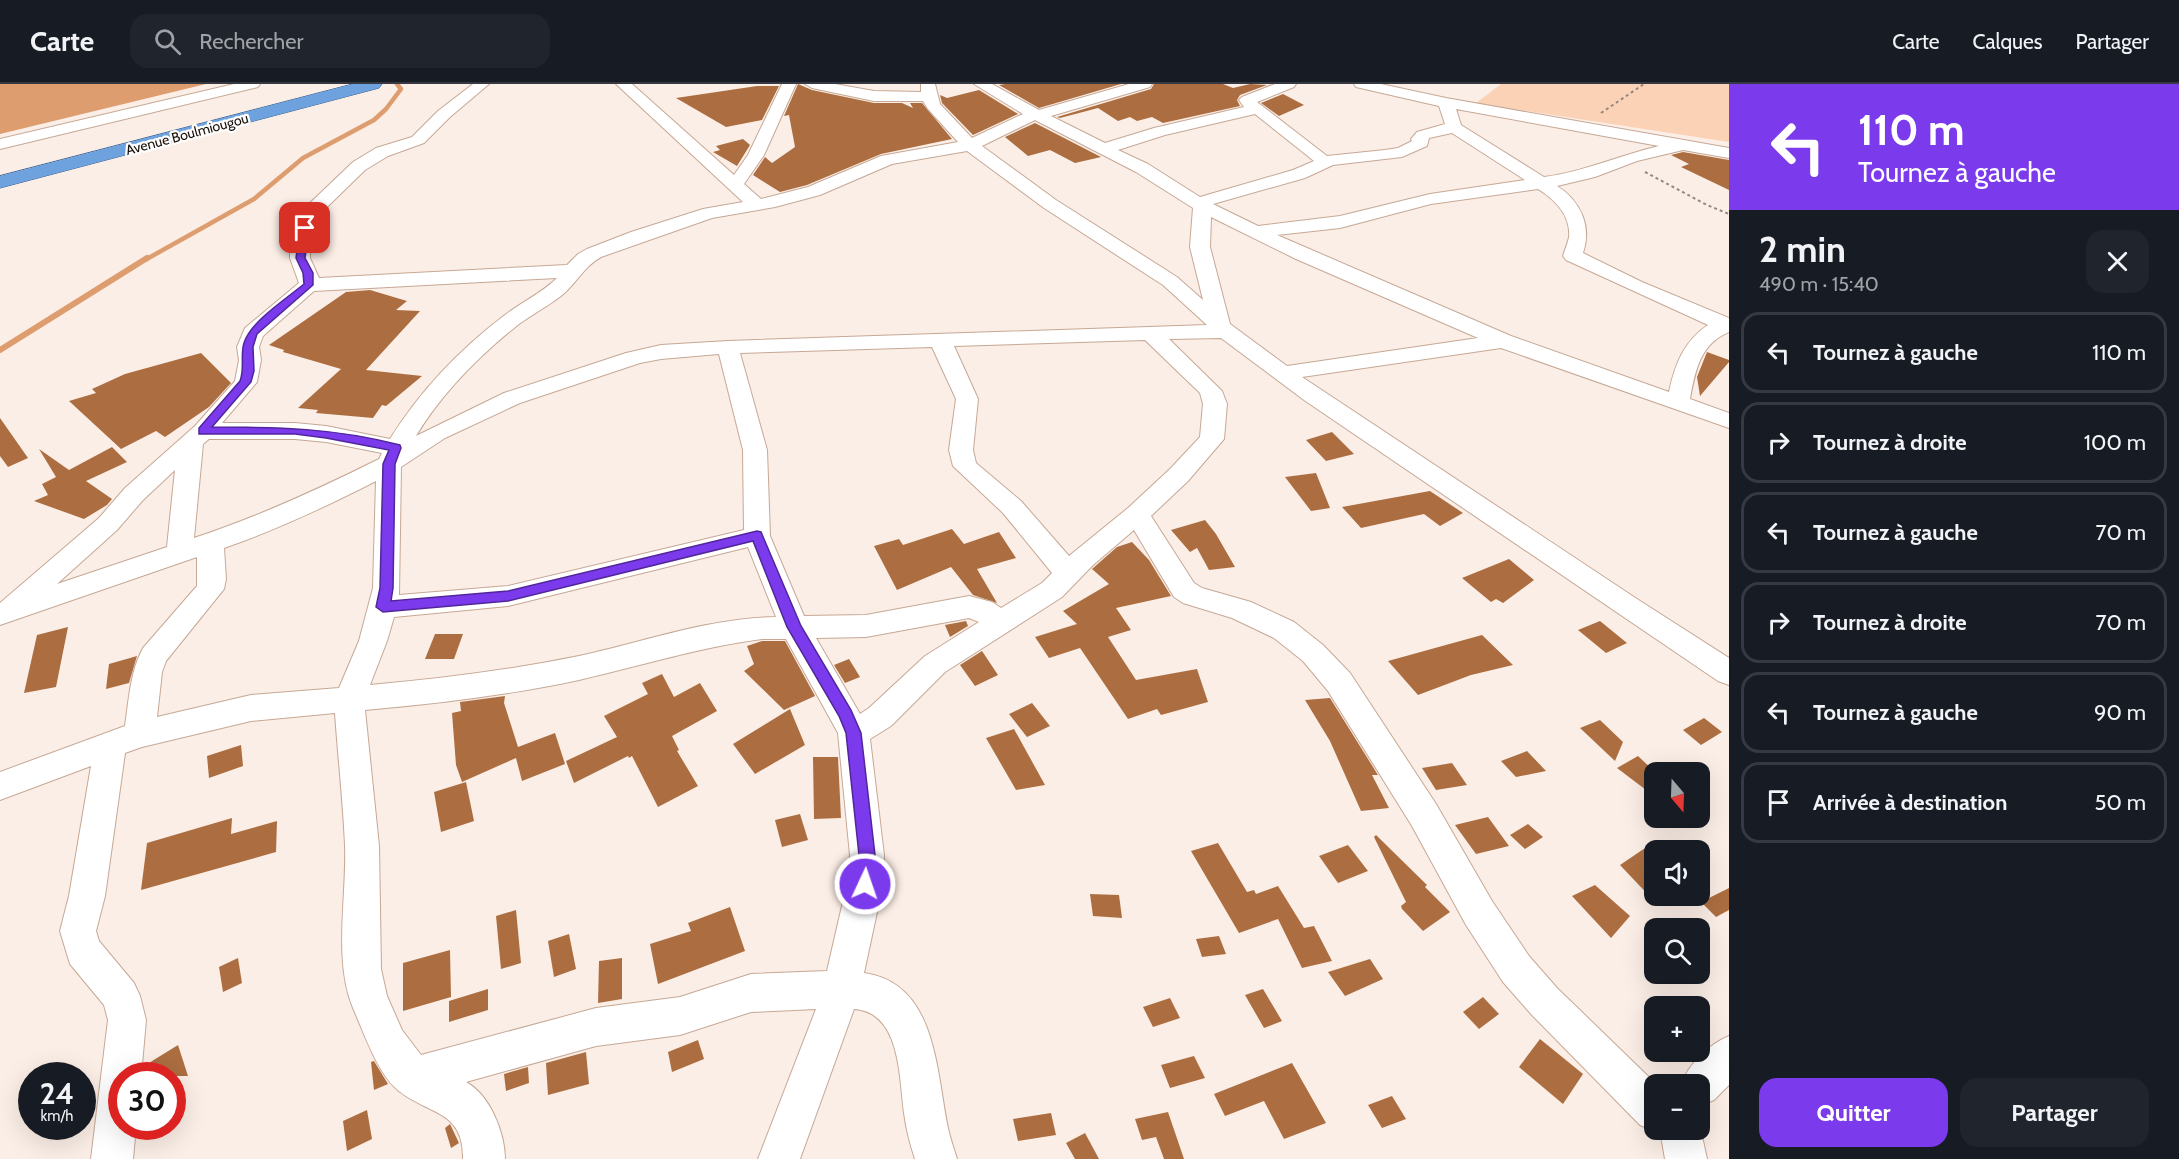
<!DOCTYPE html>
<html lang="fr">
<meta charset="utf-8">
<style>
body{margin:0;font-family:Cabin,sans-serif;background:#20242c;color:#f1f3f6;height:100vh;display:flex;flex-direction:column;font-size:22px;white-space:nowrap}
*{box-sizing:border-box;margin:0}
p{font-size:20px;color:#9ea1a6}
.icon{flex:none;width:33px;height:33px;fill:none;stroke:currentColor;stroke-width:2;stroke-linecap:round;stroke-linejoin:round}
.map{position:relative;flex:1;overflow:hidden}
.sheet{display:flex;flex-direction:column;background:#171b24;width:450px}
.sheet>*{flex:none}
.banner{background:#7c3aed;color:#fff;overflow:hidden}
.needle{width:39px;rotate:161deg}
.tools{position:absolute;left:1644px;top:678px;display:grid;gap:12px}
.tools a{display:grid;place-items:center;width:66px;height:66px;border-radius:12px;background:#171b24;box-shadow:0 6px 24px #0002;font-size:30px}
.speed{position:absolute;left:18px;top:978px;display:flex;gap:12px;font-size:30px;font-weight:700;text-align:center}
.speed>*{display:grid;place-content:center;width:78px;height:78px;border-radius:50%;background:#171b24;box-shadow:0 6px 24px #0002;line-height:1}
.speed small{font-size:15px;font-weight:400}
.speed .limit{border:9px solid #d22;background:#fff;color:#111}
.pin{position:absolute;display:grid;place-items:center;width:51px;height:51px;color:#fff;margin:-26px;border-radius:12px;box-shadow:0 3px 9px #0006}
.me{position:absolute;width:66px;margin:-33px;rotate:3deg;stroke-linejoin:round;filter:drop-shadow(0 0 4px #0008)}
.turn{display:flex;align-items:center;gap:21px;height:126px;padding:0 30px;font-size:27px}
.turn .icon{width:78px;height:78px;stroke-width:2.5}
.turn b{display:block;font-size:42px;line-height:51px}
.round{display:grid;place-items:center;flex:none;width:63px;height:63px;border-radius:18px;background:#20242c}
.headline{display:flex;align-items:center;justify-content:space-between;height:102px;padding:0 30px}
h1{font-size:36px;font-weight:700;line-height:45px}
.action{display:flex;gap:12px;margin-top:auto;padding:12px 30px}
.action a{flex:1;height:69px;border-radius:18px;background:#7c3aed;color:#fff;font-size:24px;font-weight:700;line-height:69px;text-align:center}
.action a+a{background:#20242c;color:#f1f3f6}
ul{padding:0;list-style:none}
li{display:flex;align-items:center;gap:18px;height:81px;margin:0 12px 9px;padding:0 18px;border:3px solid #363941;border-radius:18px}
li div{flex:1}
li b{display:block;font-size:22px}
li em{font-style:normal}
header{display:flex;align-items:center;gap:36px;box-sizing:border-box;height:84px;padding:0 30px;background:#171b24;border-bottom:2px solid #363941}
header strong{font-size:28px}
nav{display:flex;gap:33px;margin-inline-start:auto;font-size:21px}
.search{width:420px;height:54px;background:#20242c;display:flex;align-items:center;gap:15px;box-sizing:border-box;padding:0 21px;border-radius:18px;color:#9ea1a6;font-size:22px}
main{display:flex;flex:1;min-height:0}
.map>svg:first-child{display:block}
.green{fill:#fbd2b6}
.water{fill:#de9d6f}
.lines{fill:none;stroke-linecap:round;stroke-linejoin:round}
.stream-far1{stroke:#de9d6f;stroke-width:4.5}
.stream{stroke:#de9d6f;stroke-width:6}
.building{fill:#ac6e41}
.minor-casing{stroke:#c6a895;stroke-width:2}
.trunk-casing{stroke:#385f8f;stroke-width:1}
.path{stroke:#948881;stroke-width:2;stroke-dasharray:3 3;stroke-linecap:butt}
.minor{fill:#fff;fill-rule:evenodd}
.trunk{fill:#6ea2df;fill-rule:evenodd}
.route{fill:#7c3aed;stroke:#51269a;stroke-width:1.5}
.labels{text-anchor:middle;stroke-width:4.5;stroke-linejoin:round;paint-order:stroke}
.far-street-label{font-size:14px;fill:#190e08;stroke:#fefefe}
</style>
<header>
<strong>Carte</strong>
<div class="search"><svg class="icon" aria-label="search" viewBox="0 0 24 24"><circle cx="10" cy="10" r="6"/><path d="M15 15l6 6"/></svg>Rechercher</div>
<nav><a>Carte</a><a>Calques</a><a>Partager</a></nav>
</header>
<main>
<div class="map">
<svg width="1729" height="1075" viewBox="0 0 1729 1075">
<rect width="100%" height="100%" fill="#fbeee6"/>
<path class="green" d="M1501 0H1729V58L1476 19Z"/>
<path class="water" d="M0 0H206L0 50Z"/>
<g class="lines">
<path class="stream-far1" d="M145 176 254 115 303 74 374 36 386 25 401 5 397 0"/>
<path class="stream" d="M0 266 147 174"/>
</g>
<g class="building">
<path d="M798 0 812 6 874 19H902L913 24 910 19H922L952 55 881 70 807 101 780 108 753 91 765 73 772 79 795 63 789 31 784 32Z"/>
<path d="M1005 0H1121L1039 24 999 1Z"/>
<path d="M1154 0H1223L1233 4 1250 0 1267 1 1240 11 1237 16 1240 22 1163 39 1152 33 1137 37 1130 33 1118 37 1098 24 1060 34 1057 33 1151 5Z"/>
<path d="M757 2H779L762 36 726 43 676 14Z"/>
<path d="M979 6 1018 30 973 51 942 19 940 11 947 14Z"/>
<path d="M1283 10 1304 21 1279 32 1261 19Z"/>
<path d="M1035 39 1101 73 1075 79 1050 66 1028 72 1005 53Z"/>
<path d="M743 55 750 61 737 82 713 68 720 66 716 62Z"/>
<path d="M1683 68 1729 76V106L1681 83 1689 80 1671 71Z"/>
<path d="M370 206 407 217 396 226 420 227 366 286 422 292 386 322 382 321 373 334 316 329 318 326 298 324 341 285 283 268 284 266 269 261 346 208Z"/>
<path d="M1707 268 1729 276V278L1700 312 1697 293Z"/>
<path d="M201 269 231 299 209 323 165 353 156 347 121 365 69 317 96 309 92 305 125 290Z"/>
<path d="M0 334 28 374 8 383 0 372Z"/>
<path d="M1332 348 1354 370 1326 377 1306 356Z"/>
<path d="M112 363 127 378 86 397 112 415 107 421 84 435 34 417 48 411 42 400 56 393 39 365 69 386Z"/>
<path d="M1316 389 1330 424 1311 427 1285 393Z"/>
<path d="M1430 407 1463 429 1440 442 1424 430 1361 444 1342 423Z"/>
<path d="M1205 436 1216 450 1235 483 1209 486 1197 464 1190 468 1171 446Z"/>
<path d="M952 445 964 460 999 448 1016 474 977 485 997 519 973 511 951 483 897 506 874 462 899 455 903 461Z"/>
<path d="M1132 458 1149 476 1171 512 1116 524 1131 546 1108 553 1136 596 1197 585 1208 618 1161 631 1157 625 1128 635 1080 564 1049 574 1035 553 1077 540 1063 527 1109 500 1092 485 1117 463Z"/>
<path d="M1509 475 1534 496 1503 519 1496 515 1491 518 1462 494Z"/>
<path d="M966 537 968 542 950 553 945 541Z"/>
<path d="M1600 537 1627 559 1606 569 1578 546Z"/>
<path d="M68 543 56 603 24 609 37 551Z"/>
<path d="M435 550H463L454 575H425Z"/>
<path d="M1482 551 1513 581 1471 591 1418 611 1388 577Z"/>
<path d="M762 557H785L815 612 784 626 744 587 754 580 747 562Z"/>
<path d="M982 567 998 591 975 602 960 581Z"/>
<path d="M137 572 129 599 106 605 109 580Z"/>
<path d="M849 575 860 593 845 599 834 581Z"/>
<path d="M662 590 674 613 700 599 717 627 672 652 679 666 677 667 698 702 658 723 632 672 629 674 628 672 574 699 566 677 617 653 604 632 648 610 642 599Z"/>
<path d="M505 612 504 619 518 663 555 649 565 680 522 697 516 674 462 698 456 681 452 629 461 627 460 618Z"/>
<path d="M1330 614 1378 691H1372L1389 724 1361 727 1330 657 1305 616Z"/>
<path d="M1032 619 1050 642 1027 653 1009 630Z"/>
<path d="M790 625 805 661 755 690 733 660Z"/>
<path d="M1704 634 1722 648 1701 661 1683 646Z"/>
<path d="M1600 636 1623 658 1615 677 1580 644Z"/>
<path d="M1014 645 1045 701 1016 706 986 654Z"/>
<path d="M241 661 243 682 209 694 207 672Z"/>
<path d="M1527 667 1546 687 1516 693 1501 677Z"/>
<path d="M1638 672 1654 687V712L1617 684Z"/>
<path d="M813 673H838L841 734 814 735Z"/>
<path d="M1452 679 1467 701 1436 706 1422 684Z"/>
<path d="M466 698 474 737 441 748 434 708Z"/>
<path d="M800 730 808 756 782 763 775 736Z"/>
<path d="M1488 733 1509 762 1476 770 1455 741Z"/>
<path d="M232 734 231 750 277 737 276 768 141 806 147 759Z"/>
<path d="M1528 740 1543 753 1525 765 1510 751Z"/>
<path d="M1376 751 1427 801 1425 803 1450 828 1423 847 1402 825 1401 822 1406 818 1374 753Z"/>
<path d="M1654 758V817L1620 781Z"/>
<path d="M1218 759 1247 808 1254 806 1256 810 1278 802 1304 844 1314 842 1332 877 1302 884 1278 835 1239 849 1191 767Z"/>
<path d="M1348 761 1368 787 1338 799 1319 772Z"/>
<path d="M1595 801 1630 832 1611 854 1572 812Z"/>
<path d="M1729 804V826L1716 833 1701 818Z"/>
<path d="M1090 810 1119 811 1122 834 1093 832Z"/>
<path d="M730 823 745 867 658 900 650 860 691 847 688 839Z"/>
<path d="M516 826 521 879 501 885 496 832Z"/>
<path d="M569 850 576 885 554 893 548 857Z"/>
<path d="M1219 852 1226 870 1202 873 1196 855Z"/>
<path d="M450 866 451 913 403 927V879Z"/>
<path d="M238 874 242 899 223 908 219 883Z"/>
<path d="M622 874V915L598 919 599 877Z"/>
<path d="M1370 875 1383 895 1345 912 1328 888Z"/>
<path d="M488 905V926L449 938V917Z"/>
<path d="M1263 905 1282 937 1264 944 1245 911Z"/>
<path d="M1483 913 1499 930 1479 945 1463 928Z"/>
<path d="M1170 914 1180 934 1153 943 1143 923Z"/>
<path d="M1540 955 1583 990 1563 1020 1519 983Z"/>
<path d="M698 956 704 975 672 988 668 968Z"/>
<path d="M178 961 188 992H143L144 982Z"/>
<path d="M586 968 589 1000 548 1011 546 979Z"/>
<path d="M1194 972 1205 994 1170 1004 1161 981Z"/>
<path d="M374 977 388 1000 374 1006 371 978Z"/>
<path d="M1292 979 1326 1039 1284 1055 1264 1017 1225 1032 1214 1010Z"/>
<path d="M528 983 529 999 506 1007 504 990Z"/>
<path d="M1392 1012 1406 1035 1382 1044 1368 1021Z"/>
<path d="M367 1026 372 1055 347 1067 343 1037Z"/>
<path d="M1168 1028 1184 1075H1164L1156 1053 1142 1056 1135 1035Z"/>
<path d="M1051 1029 1056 1051 1018 1057 1013 1035Z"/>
<path d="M450 1040 459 1059 451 1064 445 1044Z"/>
<path d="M1085 1049 1099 1075H1075L1066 1059Z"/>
</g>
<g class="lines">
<g class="minor-casing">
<g id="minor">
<path d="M234 0H260L258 3 0 65V55Z"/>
<path d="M473 0H489L450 33 424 59 388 72 365 86 324 126 314 144 310 167V174L319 194 567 181 578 170 587 165 631 148 703 125 743 118 616 0H632L734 91 748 71 782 0H796L764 71 744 100 761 115 808 103 881 72 958 58 928 25 923 17H874L812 4 805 0H835L874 7 921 8V0H935L940 20 972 54 1023 30 974 0H992L1039 26 1129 0H1152L1150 3 1051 32 1105 59 1154 44 1244 23 1239 16 1242 13 1275 0H1296L1294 3 1257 18 1327 72 1385 66 1398 64 1412 57 1411 55 1417 48 1445 40 1439 22 1356 3 1354 0H1381L1446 14 1729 64V74L1683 66 1637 77 1595 93 1557 102C1581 117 1592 143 1583 169L1642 198 1729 234V248C1700 260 1695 287 1690 315L1729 329V344L1501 264 1302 293 1637 515 1729 574V601L1718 597 1304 316 1221 254 1169 255 1222 307 1227 320 1224 355 1188 397 1151 432 1194 499 1202 504 1251 518 1294 538 1323 561 1350 589 1436 720 1492 817 1529 872 1557 904 1656 1000 1654 1046H1659L1654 1047 1640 1041 1531 930 1503 898 1466 841 1412 742 1328 607 1303 577 1274 554 1232 534 1183 519 1174 513 1134 446 1093 481 1062 513 945 588 891 642 870 655 884 771 883 800 864 889C937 899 936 988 948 1044 950 1054 954 1065 957 1075H915C910 1060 906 1045 904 1029 899 993 901 928 854 925L800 1075H758L816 925 751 928 680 951 596 962 466 998C490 1011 505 1049 505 1075H463C464 1026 429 1031 399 1007 378 991 364 949 353 924 333 876 347 813 345 761 343 717 338 673 335 629L251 637 142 663 125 669 105 812 96 847 99 857 134 899 140 912 146 936 141 992H122V1042H136L133 1075H91L108 936 104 921 70 880 60 847 69 812 91 682 0 716V688L125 642C129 615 130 588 143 564L197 502V473L0 541V519L99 434 125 404 195 342 235 297 239 276 237 263 245 244 299 199 290 174V167L296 144 310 119 353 78 376 64 412 53 438 27ZM1456 25 1659 62C1620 71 1584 88 1544 93L1461 41ZM1255 30 1314 77 1293 86 1200 113 1148 80 1118 66 1165 51ZM1035 36 1136 88 1193 124 1190 163 1203 216 1177 193 1056 116 982 62ZM1452 49 1525 96 1430 110 1340 132 1258 142 1213 120 1305 94 1333 81 1402 73 1427 62 1429 54ZM967 67 1044 124 1163 201 1207 241 728 257 661 261 626 269 504 309 416 352C442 309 480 271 519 240 533 230 548 222 561 212 576 200 584 182 601 173L712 134 775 123 820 111 892 80ZM1538 105C1554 115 1571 131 1569 153 1568 159 1565 165 1563 172L1566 176 1708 241C1684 257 1675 280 1669 308L1511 252 1277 151 1340 144 1431 120ZM1211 133 1296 175 1478 254 1287 282 1230 240 1210 163ZM557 194C542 209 522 218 505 231 460 265 420 307 390 355L326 342 295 339H222L257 298 261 276 259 263 263 252 314 207ZM1145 256 1200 309 1203 320 1200 353 1170 385 1128 424 1069 472 1021 417 976 379 973 366 978 315 954 262ZM932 263 956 315 949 366 953 382 1003 429 1052 489 1042 499 1001 524 992 518 969 512 866 531 804 532 770 452 767 366 740 269ZM719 270 743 366 744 446 508 502 399 511 401 383 445 354 520 319 640 279 661 275ZM209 355H295L326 358 382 369 379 375C319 405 258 433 194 454L203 360ZM175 386 167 463 57 500 117 446 143 416ZM376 397 373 504 359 557 339 604 251 611 157 633 162 588 166 577 224 505 226 495 224 464C276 446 327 422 376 397ZM748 463 776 533C709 534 643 558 579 572 510 586 440 595 370 601L387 557 394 533 508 522ZM969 534 979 538 925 572 869 624 860 630 816 554 866 553ZM762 555H786L838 649 850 771 847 800 827 887 751 890 680 913 596 924 421 971 402 946 387 912 381 885 379 762 365 626C436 620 509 611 579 596 640 582 700 563 762 555Z"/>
<path d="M1729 952V1001L1714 1016 1700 1022V1000H1681C1689 980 1708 961 1729 952Z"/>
<path d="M1700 1043 1707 1075H1665L1660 1046H1700Z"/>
</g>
</g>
<g class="trunk-casing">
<path id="trunk" d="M353 0H382L379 4 0 104V92Z"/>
</g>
<g class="path">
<path d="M1601 29 1644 0"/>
<path d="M1645 88 1707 121 1729 130"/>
</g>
<use href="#minor" class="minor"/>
<use href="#trunk" class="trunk"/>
</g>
<path class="route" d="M305 141 309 144 305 174 313 189V201L257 250 253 263 254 287 251 298 212 343C278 343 335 344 400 361L401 364 395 380 393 504 391 517 508 507 757 447 761 448 801 542 851 626 861 649 875 771 874 800 871 806 865 808 859 806 857 800 859 771 846 649 839 632 787 543 753 457 508 517 383 528 376 523 380 504 383 380 389 366 326 354 295 350H199V344L240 297C245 284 240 271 244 259 250 238 286 215 304 200L303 189 296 174 300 144Z"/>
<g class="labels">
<g class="far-street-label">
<text transform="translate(187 50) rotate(-15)" y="5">Avenue Boulmiougou</text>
</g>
</g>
</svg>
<div class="tools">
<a><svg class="needle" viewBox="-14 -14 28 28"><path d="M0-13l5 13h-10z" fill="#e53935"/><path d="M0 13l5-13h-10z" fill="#9ea1a6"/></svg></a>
<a><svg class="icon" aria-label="sound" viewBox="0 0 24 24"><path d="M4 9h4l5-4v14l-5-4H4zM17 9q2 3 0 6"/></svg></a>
<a><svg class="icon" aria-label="search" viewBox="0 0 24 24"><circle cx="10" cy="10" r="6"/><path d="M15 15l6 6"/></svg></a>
<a>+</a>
<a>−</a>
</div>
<div class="speed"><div>24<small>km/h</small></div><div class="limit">30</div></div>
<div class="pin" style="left:305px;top:144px;background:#d93025"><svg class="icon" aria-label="arrive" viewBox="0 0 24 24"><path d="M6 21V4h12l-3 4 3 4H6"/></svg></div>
<svg class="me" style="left:865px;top:800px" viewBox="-20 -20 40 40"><circle r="17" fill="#7c3aed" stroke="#fff" stroke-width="3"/><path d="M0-11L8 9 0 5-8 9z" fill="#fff"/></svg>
</div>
<section class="sheet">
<div class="banner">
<div class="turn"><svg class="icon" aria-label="left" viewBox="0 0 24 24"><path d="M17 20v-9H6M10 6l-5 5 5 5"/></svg><div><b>110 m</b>Tournez à gauche</div></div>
</div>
<div class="headline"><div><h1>2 min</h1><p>490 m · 15:40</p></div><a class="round"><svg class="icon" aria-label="close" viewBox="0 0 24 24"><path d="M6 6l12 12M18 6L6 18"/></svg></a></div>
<ul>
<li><svg class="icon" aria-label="left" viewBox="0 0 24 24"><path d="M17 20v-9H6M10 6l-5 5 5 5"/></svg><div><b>Tournez à gauche</b></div><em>110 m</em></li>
<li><svg class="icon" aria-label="right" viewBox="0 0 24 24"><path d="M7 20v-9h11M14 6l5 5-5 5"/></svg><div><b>Tournez à droite</b></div><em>100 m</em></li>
<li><svg class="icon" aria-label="left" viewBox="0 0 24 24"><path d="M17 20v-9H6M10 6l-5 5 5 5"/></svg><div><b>Tournez à gauche</b></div><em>70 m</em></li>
<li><svg class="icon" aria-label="right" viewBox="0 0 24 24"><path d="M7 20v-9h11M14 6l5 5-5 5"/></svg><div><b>Tournez à droite</b></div><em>70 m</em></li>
<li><svg class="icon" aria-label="left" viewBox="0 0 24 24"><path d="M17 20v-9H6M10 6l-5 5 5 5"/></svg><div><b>Tournez à gauche</b></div><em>90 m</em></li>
<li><svg class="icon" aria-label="arrive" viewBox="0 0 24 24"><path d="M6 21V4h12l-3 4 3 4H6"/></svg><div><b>Arrivée à destination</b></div><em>50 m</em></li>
</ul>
<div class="action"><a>Quitter</a><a>Partager</a></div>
</section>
</main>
